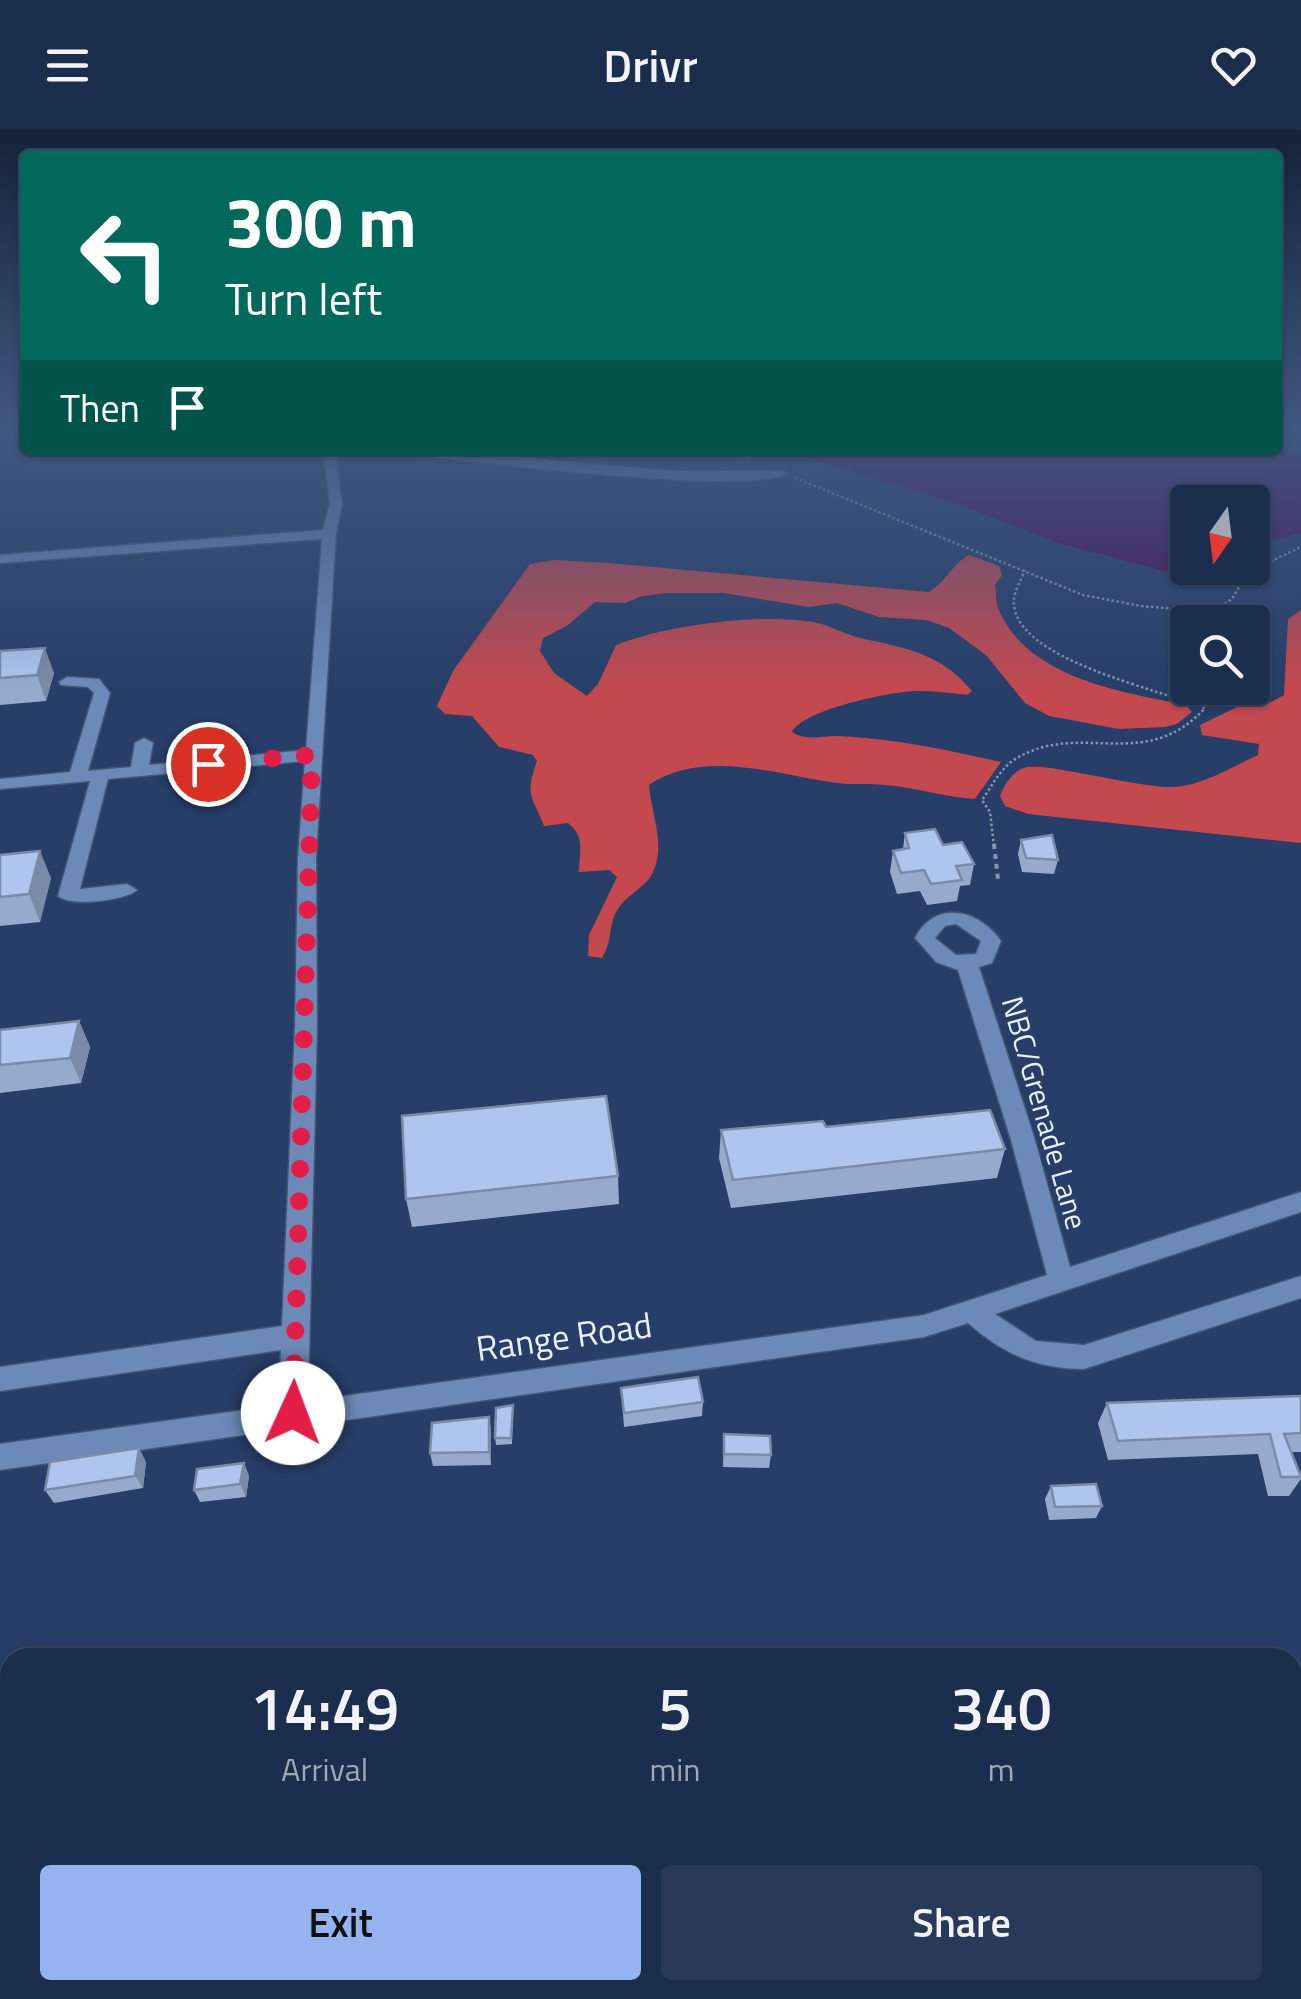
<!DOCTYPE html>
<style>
body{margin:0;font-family:"Titillium Web",sans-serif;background:#293a58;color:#f1f3f6;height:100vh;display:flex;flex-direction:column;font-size:38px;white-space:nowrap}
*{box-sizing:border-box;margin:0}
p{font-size:32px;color:#a0a8b6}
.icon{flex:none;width:55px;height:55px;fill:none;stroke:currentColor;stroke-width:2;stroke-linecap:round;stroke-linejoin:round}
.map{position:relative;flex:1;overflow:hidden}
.drawer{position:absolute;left:0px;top:1518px;width:1302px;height:352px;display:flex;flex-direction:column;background:#1c2e4e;border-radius:30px 30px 0 0;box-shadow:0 2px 8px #0004,0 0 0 2px #3a4a66}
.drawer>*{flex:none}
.hud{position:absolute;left:20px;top:20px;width:1262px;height:305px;border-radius:10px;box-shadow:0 2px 8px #0004,0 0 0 2px #3a4a66;background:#00695c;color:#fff;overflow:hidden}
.needle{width:65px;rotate:194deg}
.tools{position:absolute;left:1170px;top:355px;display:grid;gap:20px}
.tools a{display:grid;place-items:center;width:100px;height:100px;border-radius:10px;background:#1c2e4e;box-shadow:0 2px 8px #0004,0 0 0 2px #3a4a66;font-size:50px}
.pin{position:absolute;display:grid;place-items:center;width:85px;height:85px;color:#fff;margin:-42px;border:5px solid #fff;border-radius:50%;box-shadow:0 2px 10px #0007}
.me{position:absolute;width:110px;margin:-55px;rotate:2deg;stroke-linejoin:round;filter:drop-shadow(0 0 8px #0008)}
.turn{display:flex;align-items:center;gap:35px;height:210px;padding:0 40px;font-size:45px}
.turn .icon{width:130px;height:130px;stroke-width:2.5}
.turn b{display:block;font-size:70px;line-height:85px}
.then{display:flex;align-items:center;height:95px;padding:0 40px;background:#0003;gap:20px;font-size:38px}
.eta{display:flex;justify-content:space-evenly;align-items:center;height:170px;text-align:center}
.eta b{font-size:60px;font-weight:600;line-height:70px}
.primary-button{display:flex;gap:20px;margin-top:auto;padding:20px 40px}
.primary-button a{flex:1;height:115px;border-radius:10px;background:#95b2f1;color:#111;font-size:40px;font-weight:600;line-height:115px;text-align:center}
.primary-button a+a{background:#293a58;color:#f1f3f6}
header{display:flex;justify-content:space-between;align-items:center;height:130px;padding:0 40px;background:#1c2e4e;font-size:45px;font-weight:600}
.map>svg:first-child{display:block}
.forest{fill:#c3494f}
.water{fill:#490e54}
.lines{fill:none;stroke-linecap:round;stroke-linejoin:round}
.minor-casing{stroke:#425575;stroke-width:3}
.path-far1{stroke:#8796b0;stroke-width:2.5;stroke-dasharray:2.5 2.5;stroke-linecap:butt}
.path{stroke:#8796b0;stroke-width:4;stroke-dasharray:5 5;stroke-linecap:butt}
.minor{fill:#6d89b8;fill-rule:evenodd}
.wall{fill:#96aacd}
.shaded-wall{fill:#7a8ba7}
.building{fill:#aec6ee;stroke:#7a8ba7;stroke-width:2.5}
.route{stroke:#e11d48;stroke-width:18;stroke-dasharray:0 32.4}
.labels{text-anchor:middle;stroke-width:10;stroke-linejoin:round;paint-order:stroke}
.street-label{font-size:30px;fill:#eaf0fb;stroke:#263e68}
.near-street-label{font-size:35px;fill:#eaf0fb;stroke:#263e68}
</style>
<header><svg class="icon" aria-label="menu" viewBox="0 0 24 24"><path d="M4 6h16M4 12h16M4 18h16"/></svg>Drivr<svg class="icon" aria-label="heart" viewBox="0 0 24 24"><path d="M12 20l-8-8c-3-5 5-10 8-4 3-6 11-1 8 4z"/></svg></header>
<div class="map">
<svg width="1301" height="1869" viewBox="0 0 1301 1869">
<rect width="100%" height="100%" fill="#263e68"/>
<g class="forest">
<path d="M969 425 999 436 1002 445 995 455C997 463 995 471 998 478 1026 548 1122 562 1186 575L1192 582 1177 594 1165 597 1119 599 1049 586 1025 573 986 525 949 498 927 490 879 487 837 473 809 477 724 463H668L642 466 625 473 595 472 568 495 543 508 540 521 554 543 587 566 598 554 616 515C667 495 759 483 813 492 830 495 846 505 864 509 910 519 941 524 972 561L967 565C951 563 934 561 918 561 892 561 802 580 792 602 805 611 821 606 837 606 893 608 947 620 1001 632L975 669C944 667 914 657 884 655 868 653 853 655 837 653 778 645 703 618 649 655 651 683 666 714 653 742 647 756 629 764 620 776 607 793 614 809 602 828L588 826 589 805 617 747 609 740 579 742C579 722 586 707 568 693L544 696C533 666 524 667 537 631L533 625 499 617 472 586 445 584 437 576 453 541 530 434 554 430 608 433 929 462C946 452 953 433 969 425Z"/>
<path d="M1301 480V713L1028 684 1005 676 1000 666C1004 655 1012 642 1024 638 1042 631 1137 658 1171 657 1203 656 1229 638 1258 625L1259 614 1202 605 1200 595 1239 576 1267 574 1284 565 1288 489Z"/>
</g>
<path class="water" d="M1278 318 1301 324V403L1253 415 1252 372H1188V438H1198L1193 445 1176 444 1061 414 943 369 780 320Z"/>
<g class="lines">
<g class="minor-casing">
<g id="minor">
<path d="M323 320H335L342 374 336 404 316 727 317 896 308 1271 924 1185 1047 1145 1011 1010 958 840 936 832 915 808C935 769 979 779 1001 811L992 833 979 837 1035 1010 1070 1137 1301 1062V1082L995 1184 1036 1211 1084 1215 1301 1146V1168L1084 1239C1037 1239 1003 1224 968 1193L924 1207 0 1340V1314L279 1275 281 1220 0 1261V1237L282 1196 295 896 298 727 305 631 108 649 80 759 127 754 137 760C124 771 71 777 58 766L90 651 0 659V649L70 642 94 563 88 557 61 555 59 552 67 547 99 549 110 563 88 641 131 637 135 613 144 608 153 613 149 635 306 620 322 409 0 433V425L323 400 330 374ZM956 794 981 811 976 824 956 825 935 808 945 796Z"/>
<path d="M396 320C494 320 591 338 689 341 706 342 780 338 788 343 747 367 466 330 402 324Z"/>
</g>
</g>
<g class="path-far1">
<path d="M1281 297 1301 305"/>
<path d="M728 320 749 329"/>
<path d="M795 348 1083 465 1141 476 1201 481 1218 478 1232 469 1248 442 1301 417"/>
<path d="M994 716 990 682 982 670C992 656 1001 637 1017 628 1081 590 1145 644 1205 578 1162 560 1010 529 1014 470 1014 461 1022 448 1025 440"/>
</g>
<path class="path" d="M994 714 998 749"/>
<use href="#minor" class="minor"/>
</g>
<g class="wall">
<path d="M0 521 54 543 46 571 0 575Z"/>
<path d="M905 703 943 715 974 734 970 755 960 756 957 771 927 775 920 761 897 764 890 742 893 721 903 719Z"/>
<path d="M1021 710 1058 730 1054 744 1022 742 1018 724Z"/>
<path d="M0 725 51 748 40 792 0 796Z"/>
<path d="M79 891 90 917 81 953 0 963V900Z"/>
<path d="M826 997 1005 1019 997 1048 731 1078 719 1028 721 1000Z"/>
<path d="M618 1046 619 1074 412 1097 406 1069Z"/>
<path d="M621 1258 703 1272 702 1286 624 1297Z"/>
<path d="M1301 1266V1322H1292L1301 1344V1349L1289 1366H1268L1258 1324 1108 1330 1098 1293 1107 1273Z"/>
<path d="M513 1275 512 1314 496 1315 495 1308Z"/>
<path d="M489 1287 491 1301V1335L433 1336 430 1323Z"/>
<path d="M724 1304 771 1325 769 1338 723 1337Z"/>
<path d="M146 1332 143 1358 54 1373 45 1360Z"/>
<path d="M244 1333 249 1346 246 1367 200 1372 194 1360Z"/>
<path d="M1051 1356 1102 1376 1096 1388 1049 1390 1045 1369Z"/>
</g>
<g class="shaded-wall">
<path d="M45 518 54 543 46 571 37 545Z"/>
<path d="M40 721 51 748 40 792 29 764Z"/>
<path d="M79 891 90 917 81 953 70 928Z"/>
<path d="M489 1287 491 1301V1335L489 1322Z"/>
<path d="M139 1318 146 1332 143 1358 135 1346Z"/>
<path d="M244 1333 249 1346 246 1367 240 1354Z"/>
</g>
<g class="building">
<path d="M45 518 37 545 0 548V521Z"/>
<path d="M935 699 943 715 962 712 974 734 956 736 962 750 931 754 924 740 901 743 893 721 909 718 905 703Z"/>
<path d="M1052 705 1058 730 1026 728 1021 710Z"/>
<path d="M40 721 29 764 0 767V725Z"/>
<path d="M79 891 70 928 0 935V900Z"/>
<path d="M606 966 618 1046 406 1069 402 986Z"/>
<path d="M990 980 1005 1019 733 1050 721 1000 823 991 826 997Z"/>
<path d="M698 1247 703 1272 624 1283 621 1258Z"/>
<path d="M1301 1266V1303L1284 1304 1301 1347H1281L1270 1304 1118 1311 1107 1273Z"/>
<path d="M513 1275 511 1308H495L496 1278Z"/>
<path d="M489 1287V1322L430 1323 432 1293Z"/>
<path d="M724 1304 770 1306 771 1325 724 1324Z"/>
<path d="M139 1318 135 1346 45 1360 50 1332Z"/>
<path d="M244 1333 240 1354 194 1360 197 1339Z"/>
<path d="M1096 1354 1102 1376 1055 1377 1051 1356Z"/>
</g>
<linearGradient id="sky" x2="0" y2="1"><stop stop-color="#152239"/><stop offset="0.53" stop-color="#415880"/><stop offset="1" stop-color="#415880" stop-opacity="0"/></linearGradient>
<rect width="1301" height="559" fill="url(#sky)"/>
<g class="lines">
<path class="route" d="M208 634 312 625 293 1283"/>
</g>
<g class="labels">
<g class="street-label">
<text transform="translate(1044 983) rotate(74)" y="10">NBC/Grenade Lane</text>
</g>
<g class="near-street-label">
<text transform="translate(564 1207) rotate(-8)" y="12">Range Road</text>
</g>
</g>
</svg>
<div class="tools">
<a><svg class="needle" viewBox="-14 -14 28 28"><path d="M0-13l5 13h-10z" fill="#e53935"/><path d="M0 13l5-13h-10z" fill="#a0a8b6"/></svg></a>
<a><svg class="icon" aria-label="search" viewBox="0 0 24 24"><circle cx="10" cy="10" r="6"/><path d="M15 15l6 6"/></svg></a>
</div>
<div class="pin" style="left:208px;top:634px;background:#d93025"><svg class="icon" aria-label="arrive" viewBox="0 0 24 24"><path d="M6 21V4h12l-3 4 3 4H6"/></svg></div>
<svg class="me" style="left:293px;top:1283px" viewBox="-20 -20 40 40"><circle r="19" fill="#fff"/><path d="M0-13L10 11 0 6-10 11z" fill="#e11d48"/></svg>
<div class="hud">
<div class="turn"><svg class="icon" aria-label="left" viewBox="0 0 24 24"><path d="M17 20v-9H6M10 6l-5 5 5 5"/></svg><div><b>300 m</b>Turn left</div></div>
<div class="then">Then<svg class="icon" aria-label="arrive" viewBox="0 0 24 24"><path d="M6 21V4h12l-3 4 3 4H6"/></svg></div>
</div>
<section class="drawer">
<div class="eta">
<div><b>14:49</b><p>Arrival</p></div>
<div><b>5</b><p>min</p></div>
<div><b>340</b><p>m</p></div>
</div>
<div class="primary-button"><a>Exit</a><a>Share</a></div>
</section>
</div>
